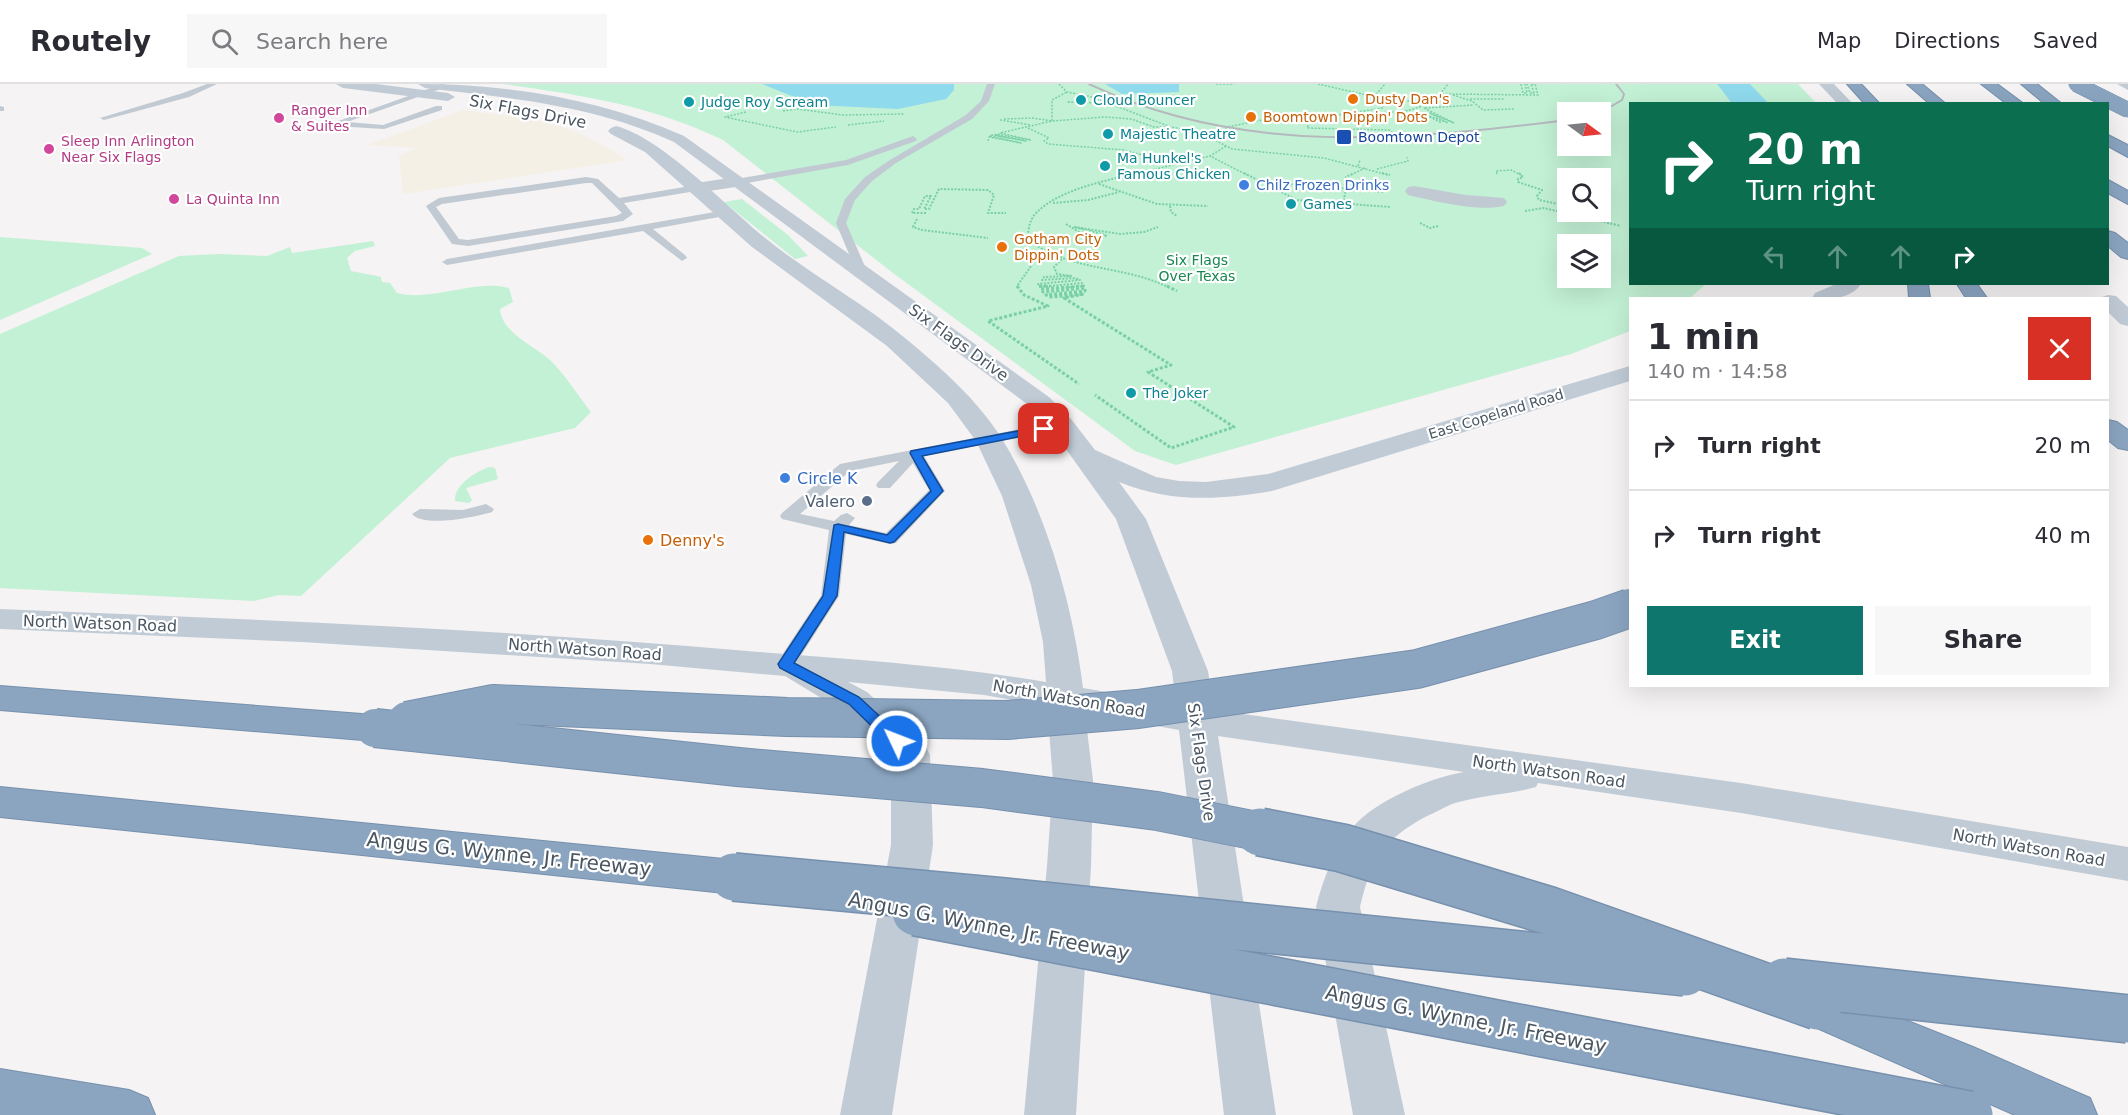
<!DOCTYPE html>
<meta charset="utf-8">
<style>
body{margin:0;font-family:"DejaVu Sans",sans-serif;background:#f7f7f7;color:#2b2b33;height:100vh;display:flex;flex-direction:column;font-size:22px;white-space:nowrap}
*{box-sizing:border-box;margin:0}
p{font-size:20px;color:#7c7c81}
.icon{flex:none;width:33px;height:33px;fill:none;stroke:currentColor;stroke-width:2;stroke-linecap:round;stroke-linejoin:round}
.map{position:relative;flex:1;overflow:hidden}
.drawer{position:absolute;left:1629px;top:213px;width:480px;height:390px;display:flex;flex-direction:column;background:#fff;border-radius:0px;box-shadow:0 6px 24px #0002}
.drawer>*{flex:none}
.banner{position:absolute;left:1629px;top:18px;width:480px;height:183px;border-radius:0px;box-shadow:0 6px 24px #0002;background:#0b6e4f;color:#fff;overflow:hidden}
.needle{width:39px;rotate:105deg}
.buttons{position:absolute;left:1557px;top:18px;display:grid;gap:12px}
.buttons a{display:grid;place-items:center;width:54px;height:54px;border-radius:0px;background:#fff;box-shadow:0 6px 24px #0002;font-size:30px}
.pin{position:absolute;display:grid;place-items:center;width:51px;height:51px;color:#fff;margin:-26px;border-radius:12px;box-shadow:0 3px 9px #0006}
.me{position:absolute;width:66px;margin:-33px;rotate:313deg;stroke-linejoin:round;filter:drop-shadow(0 0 4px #0008)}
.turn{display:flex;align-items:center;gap:21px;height:126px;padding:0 18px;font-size:27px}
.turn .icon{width:78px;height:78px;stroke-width:2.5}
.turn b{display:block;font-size:42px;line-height:51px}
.lanes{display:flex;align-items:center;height:57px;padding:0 18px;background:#0003;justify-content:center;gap:30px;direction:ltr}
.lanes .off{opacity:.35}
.round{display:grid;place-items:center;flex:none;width:63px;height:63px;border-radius:0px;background:#f7f7f7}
.overview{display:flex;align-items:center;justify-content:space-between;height:102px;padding:0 18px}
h1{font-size:36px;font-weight:700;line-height:45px}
.primary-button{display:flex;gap:12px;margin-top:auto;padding:12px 18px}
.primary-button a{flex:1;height:69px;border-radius:0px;background:#0f766e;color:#fff;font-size:24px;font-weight:700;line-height:69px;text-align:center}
.primary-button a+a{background:#f7f7f7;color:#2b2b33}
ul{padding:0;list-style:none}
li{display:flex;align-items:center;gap:18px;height:90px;padding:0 18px;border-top:2px solid #e1e1e2}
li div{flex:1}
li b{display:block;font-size:22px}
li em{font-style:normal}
header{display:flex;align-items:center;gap:36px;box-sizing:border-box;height:84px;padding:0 30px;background:#fff;border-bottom:2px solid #e1e1e2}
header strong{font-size:28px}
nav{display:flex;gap:33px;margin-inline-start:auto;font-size:21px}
.search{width:420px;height:54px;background:#f7f7f7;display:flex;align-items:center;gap:15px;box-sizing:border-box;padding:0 21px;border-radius:0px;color:#7c7c81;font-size:22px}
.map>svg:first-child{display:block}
.green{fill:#c3f1d5;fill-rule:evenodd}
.sand{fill:#f5f0e5}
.water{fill:#90daee}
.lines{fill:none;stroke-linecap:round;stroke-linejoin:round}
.highway-casing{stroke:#7690ad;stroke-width:2}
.path-far2{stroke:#7ad0a6;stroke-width:1.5;stroke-dasharray:2 1.5;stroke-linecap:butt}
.path-far1{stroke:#7ad0a6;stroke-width:2;stroke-dasharray:2 1.5;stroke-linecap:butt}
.path{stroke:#7ad0a6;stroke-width:3;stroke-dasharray:3 2;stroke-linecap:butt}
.lane{fill:#c1cad2;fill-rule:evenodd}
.street{fill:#c1cad2;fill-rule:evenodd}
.secondary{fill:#c1cbd6;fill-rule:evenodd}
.highway{fill:#8ba5c1;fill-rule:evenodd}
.rail{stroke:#b5b8bd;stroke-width:2}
.highway-bridge-far2-casing{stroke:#7690ad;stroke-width:16;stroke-linecap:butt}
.highway-bridge-far1-casing{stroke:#7690ad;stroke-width:40;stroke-linecap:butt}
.highway-bridge-casing{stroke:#7690ad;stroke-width:50;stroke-linecap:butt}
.highway-bridge-far2{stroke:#8ba5c1;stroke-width:15}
.highway-bridge-far1{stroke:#8ba5c1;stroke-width:38}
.highway-bridge{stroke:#8ba5c1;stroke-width:47}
.route{fill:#1a73e8;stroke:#114b97;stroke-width:1.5}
.food-dot{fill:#e8710a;stroke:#fff;stroke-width:2}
.culture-dot{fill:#0f9aa8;stroke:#fff;stroke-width:2}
.hotel-dot{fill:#d1479c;stroke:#fff;stroke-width:2}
.transit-dot{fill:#1a4fb4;stroke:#fff;stroke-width:2}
.shop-dot{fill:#3f7fe0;stroke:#fff;stroke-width:2}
.service-dot{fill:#5c6f8a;stroke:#fff;stroke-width:2}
.labels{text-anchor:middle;stroke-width:4.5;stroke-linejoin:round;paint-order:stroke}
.far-food-label{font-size:14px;fill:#c56008;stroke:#fff;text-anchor:start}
.far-culture-label{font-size:14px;fill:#0d838f;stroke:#fff;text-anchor:start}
.far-hotel-label{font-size:14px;fill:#b23c85;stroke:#fff;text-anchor:start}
.far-transit-label{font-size:14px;fill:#164399;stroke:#fff;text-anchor:start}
.far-shop-label{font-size:14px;fill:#366cbe;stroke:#fff;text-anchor:start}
.far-park-label{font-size:14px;fill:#17864f;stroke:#fff}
.far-street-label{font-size:14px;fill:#4a5661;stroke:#fff}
.street-label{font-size:16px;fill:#4a5661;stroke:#fff}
.shop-label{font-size:16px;fill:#366cbe;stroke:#fff;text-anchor:start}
.service-label{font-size:16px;fill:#4e5e75;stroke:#fff;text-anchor:end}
.food-label{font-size:16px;fill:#c56008;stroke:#fff;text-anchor:start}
.near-street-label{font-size:20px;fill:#4a5661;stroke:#fff}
</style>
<header>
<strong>Routely</strong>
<div class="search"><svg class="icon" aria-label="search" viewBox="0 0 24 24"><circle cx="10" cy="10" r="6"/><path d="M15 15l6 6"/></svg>Search here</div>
<nav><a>Map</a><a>Directions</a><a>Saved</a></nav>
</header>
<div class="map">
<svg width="2128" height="1031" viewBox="0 0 2128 1031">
<rect width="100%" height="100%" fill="#f5f3f3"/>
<g class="green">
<path d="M503 0H1798L1816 19 1630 20V200H1706L1690 214H1630V247L1571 270 1176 381 1135 367 893 189 723 56C651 21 581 11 503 0ZM1568 28H1600V62H1568ZM1568 94H1600V128H1568ZM1568 160H1600V194H1568Z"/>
<path d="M742 115 788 151 808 172 795 175 724 118Z"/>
<path d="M0 153 142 164 152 170 0 236Z"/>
<path d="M373 157 375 162 355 167 347 174 351 187 377 192 381 193 382 198 390 199 397 209C435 218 472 195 509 204L513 218 500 225C502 251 539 263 554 280 568 295 579 313 591 328L575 344 450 374 301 512 279 511 254 517 0 504V250L179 172 220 170 267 172 290 163 292 169Z"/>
<path d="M490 383 495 384 498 395 466 404 472 416 469 419 455 417C454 401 476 387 490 383Z"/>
</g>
<path class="sand" d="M463 26 502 31 505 30C552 39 586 47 625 75L622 77 403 110 399 72 415 64 367 61Z"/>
<g class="water">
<path d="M762 0H954V6L946 15 898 25 814 21Z"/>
<path d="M1105 0H1179V8L1122 10Z"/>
<path d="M1717 0H1750L1768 19 1731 18Z"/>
</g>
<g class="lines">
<g class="highway-casing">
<g id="highway">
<path d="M1847 0H1861L1880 20H1865Z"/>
<path d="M1907 0H1922L1946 20H1930Z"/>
<path d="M1981 0H1997L2024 20H2007Z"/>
<path d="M2021 0H2037L2062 20H2045Z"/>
<path d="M2108 51 2128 61V73L2108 62Z"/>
<path d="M2108 96 2128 107V120L2108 109Z"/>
<path d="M2108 147 2115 149 2128 159V175L2121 173 2108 162Z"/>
<path d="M1908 200H1928L1930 214H1909Z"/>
<path d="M1957 200H1977L1987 214H1966Z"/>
<path d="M2108 336 2117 338 2128 346V366L2118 364 2108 356Z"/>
<path d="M0 602 375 631 388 635 394 644 388 653 375 657 0 626Z"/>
<path d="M0 703 734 776 749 781 756 793 749 805 734 810 0 733Z"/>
<path d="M1818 901 1973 963 2090 1014 2097 1031H2015L1801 937 1794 922 1801 907Z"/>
<path d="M0 985 129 1006 148 1014 155 1031H0Z"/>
</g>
</g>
<g class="path-far2">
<path d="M1059 0 1067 8 1092 13 1171 43 1218 51"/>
<path d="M1216 0H1234"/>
<path d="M1318 0 1384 15 1383 24 1311 35 1262 36 1227 43 1213 55 1232 65 1324 74 1388 91"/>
<path d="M1521 0 1523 9H1527L1525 0"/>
<path d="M1442 10 1538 11 1535 0H1531L1534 9H1530L1527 0"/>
<path d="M1453 11 1472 17 1483 26 1514 25"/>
<path d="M1374 13 1385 0"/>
<path d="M1470 15H1505"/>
<path d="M1383 17H1433"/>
<path d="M1087 19 1067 18 1101 19"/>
<path d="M1424 24 1454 39 1430 29 1448 39 1424 30 1442 39"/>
<path d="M1425 24 1474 21"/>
<path d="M783 27 797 25 843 31 904 30"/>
<path d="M746 28 725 33 797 48 836 43"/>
<path d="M1367 29C1401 28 1426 30 1448 0"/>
<path d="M1004 35 1033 34 1052 37 1105 33 1131 35 1154 43H1171"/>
<path d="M1311 35 1307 44 1389 46 1393 49"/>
<path d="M1000 36 1031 41"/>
<path d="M848 41 884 37"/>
<path d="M1028 44 1049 54 1044 57 1048 60 1124 66 1176 80"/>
<path d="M988 57 989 53 1021 59 990 52 992 51 1026 57 995 51 997 50 1031 56 1000 49 1052 37V16L1067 8"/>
<path d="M1226 62 1210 72 1247 91"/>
<path d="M1358 82 1360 76"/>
<path d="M1377 85 1408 77 1407 73"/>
<path d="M1497 90 1496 87 1511 86 1521 91"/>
<path d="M1131 91 1210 72"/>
<path d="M1351 91 1365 84"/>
</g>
<g class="path-far1">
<path d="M1137 89C1105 97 1060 105 1036 129 1029 136 1028 147 1028 156 1074 189 1122 180 1170 204"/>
<path d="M1244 89 1297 116 1390 123"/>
<path d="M1382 89 1390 91"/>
<path d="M1519 89 1523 93 1518 95V98L1542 106 1537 112 1539 116 1568 122"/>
<path d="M1266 98 1384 108"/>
<path d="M1099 100 1157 120 1208 122"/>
<path d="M1343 105 1346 93 1354 89"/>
<path d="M1053 119 1088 116 1119 108"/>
<path d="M1343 120 1346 105"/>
<path d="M1170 122 1171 128 1177 132"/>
<path d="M1559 125H1568"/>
<path d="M1525 127 1544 124 1621 142"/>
<path d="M1577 128H1582"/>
<path d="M926 129H912L914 125H919L925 112H931L924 125H929L939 105 988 106 994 111 988 129H1006"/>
<path d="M917 135 913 143 922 146 988 154"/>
<path d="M1420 139 1430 144 1438 142"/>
<path d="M1066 140 1079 148 1105 153 1106 151 1074 143 1120 150 1144 148 1158 143"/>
<path d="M1062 175 1054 183 1057 190 1071 192 1044 193 1042 196 1075 194 1080 196 1038 200 1040 203 1082 199 1084 202 1062 204"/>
<path d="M1018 204 1017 202 1041 168"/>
</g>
<g class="path">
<path d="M1017 202 1024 211 1048 222 988 237 1079 300"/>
<path d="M1039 202H1050"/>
<path d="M1084 202 1041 205 1043 208 1085 204V207L1046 211 1051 213 1084 210 1064 214 1171 281 1148 288 1234 343 1171 364 1095 311"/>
<path d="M1167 202 1177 207"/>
</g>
<g class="lane">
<path d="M207 0H217L189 13 104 36 100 34 183 9Z"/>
<path d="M442 0 449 2 347 38 383 41 436 22H442V26L384 45 334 42 330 40Z"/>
<path d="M987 0H995L989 17 972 35 896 79 872 97 855 116 846 139 867 187 865 189H857L836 139 845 115 865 93 890 76 966 31 981 17Z"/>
<path d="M0 22 4 23V27H0Z"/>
<path d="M913 52 917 55 916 57 848 81 736 101 731 98 736 95 846 76Z"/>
<path d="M586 93 598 95 619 114 696 101 701 104 696 107 624 119 633 130 623 137 468 162 452 160 426 122 439 114ZM586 99H592L622 129 616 132 468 156 459 155 436 123 442 120Z"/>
<path d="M726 126 730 127V131L653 145 686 172 687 174 682 177 643 147 447 181 442 178 447 175Z"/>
<path d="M1062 337 1069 341 1067 344 924 372 945 407 896 459 890 460 846 450 839 512 793 584H779L776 580 821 512 829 446 782 435 780 432 782 429 840 380ZM899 377 878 398 876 401 878 404H890L913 379 929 406 886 449 849 441 855 434 847 429 841 431 834 437 800 430 850 387Z"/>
<path d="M486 420 494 425 492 428C475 433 424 444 412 430L420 425 463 426Z"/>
</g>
<g class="street">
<path d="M736 93 742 94 745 98 742 102 696 109 690 108 687 104 690 100 696 99Z"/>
<path d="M1414 102 1466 111 1504 114 1507 118 1504 122C1478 128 1434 117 1408 111L1405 107 1408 103Z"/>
</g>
<g class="secondary">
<path d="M336 0H376L448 9 455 13 448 17 343 4Z"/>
<path d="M418 0C509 0 601 15 684 52L1049 313 1071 335 1095 366 1156 393 1179 397 1206 398 1268 390 1630 282V297L1272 407C1219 416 1170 419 1119 398L1146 435 1208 587 1214 626 1741 699 2128 763V797L1741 729 1538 699 1536 703C1511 710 1484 711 1459 718 1449 720 1439 727 1429 731 1384 754 1371 776 1360 823L1405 1031H1353L1316 823C1323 795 1334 766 1353 743 1374 717 1432 693 1464 688L1218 652 1276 1031H1224L1179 646 1085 629 1093 696 1091 782 1076 1031H1024L1047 782 1053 696 1047 622 984 611 848 598 867 608 925 661 930 671 933 761 892 1031H840L891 761V675L841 626 785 592 650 580 302 558 0 545V525C249 535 499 545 747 567 847 575 947 581 1046 598L1043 558 1031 501 1002 412 976 357 948 319 887 262 752 163 645 68 611 50 608 47 611 44 616 42C662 54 726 122 764 153 809 190 861 217 905 254 940 283 977 315 1002 355 1046 426 1073 521 1083 604L1176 620 1172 587 1116 435 1053 347 1031 323 674 58C593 21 512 14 425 4Z"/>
<path d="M1819 0H1834L1853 20H1838Z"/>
<path d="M2117 0H2128V6Z"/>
<path d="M1836 200H1861C1851 215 1829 216 1812 214L1815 209Z"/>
<path d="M2108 211 2116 212 2128 223V242L2120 240 2108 228V214H2099Z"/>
</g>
<use href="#highway" class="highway"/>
<g class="rail">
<path d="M1089 0C1243 73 1405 56 1568 36"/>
<path d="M1600 29 1622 16 1624 10 1616 0"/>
</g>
<g class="highway-bridge-far2-casing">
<path id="highway-bridge-far2" d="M2076 0 2128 26"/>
</g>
<g class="highway-bridge-far1-casing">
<g id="highway-bridge-far1">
<path d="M407 637 494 620 787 633 1007 636 1138 625 1417 585 1596 536 1630 524"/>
<path d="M375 644 738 683 982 704 1157 727 1267 749"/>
</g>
</g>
<g class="highway-bridge-casing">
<g id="highway-bridge">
<path d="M1260 748 1342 764 1550 827 1818 922"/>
<path d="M734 793 1004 818 1685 888"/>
<path d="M916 828 1969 1031"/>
<path d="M1784 898 2128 935"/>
</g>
</g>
<use href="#highway-bridge-far2" class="highway-bridge-far2"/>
<use href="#highway-bridge-far1" class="highway-bridge-far1"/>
<use href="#highway-bridge" class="highway-bridge"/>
</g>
<path class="route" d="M1044 342 1048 343V347L922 372 943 407 894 458 890 459 844 448 837 512 794 579 859 613 902 653 905 657 902 661H891L849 620 780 584 778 580 823 512 834 441 838 440 887 451 931 407 910 369 911 367Z"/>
<g class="food-dot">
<circle cx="1353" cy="15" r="6"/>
<circle cx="1251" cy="33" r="6"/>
<circle cx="1002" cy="163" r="6"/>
<circle cx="648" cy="456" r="6"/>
</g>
<g class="culture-dot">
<circle cx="1081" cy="16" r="6"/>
<circle cx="689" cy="18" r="6"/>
<circle cx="1108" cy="50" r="6"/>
<circle cx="1105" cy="82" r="6"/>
<circle cx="1291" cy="120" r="6"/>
<circle cx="1131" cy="309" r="6"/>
</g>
<g class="hotel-dot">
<circle cx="279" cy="34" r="6"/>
<circle cx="49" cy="65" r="6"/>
<circle cx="174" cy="115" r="6"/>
</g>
<rect class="transit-dot" x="1336" y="45" width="16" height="16" rx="3"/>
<g class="shop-dot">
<circle cx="1244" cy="101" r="6"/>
<circle cx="785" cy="394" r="6"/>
</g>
<circle class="service-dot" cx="867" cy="417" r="6"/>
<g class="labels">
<g class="far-food-label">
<text x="1365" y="20">Dusty Dan's</text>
<text x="1263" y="38">Boomtown Dippin' Dots</text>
<text x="1014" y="160">Gotham City<tspan x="1014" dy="16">Dippin' Dots</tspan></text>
</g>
<g class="far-culture-label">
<text x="1093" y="21">Cloud Bouncer</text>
<text x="701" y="23">Judge Roy Scream</text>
<text x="1120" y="55">Majestic Theatre</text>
<text x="1117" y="79">Ma Hunkel's<tspan x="1117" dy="16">Famous Chicken</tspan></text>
<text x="1303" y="125">Games</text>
<text x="1143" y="314">The Joker</text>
</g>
<g class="far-hotel-label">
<text x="291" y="31">Ranger Inn<tspan x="291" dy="16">&amp; Suites</tspan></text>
<text x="61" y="62">Sleep Inn Arlington<tspan x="61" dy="16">Near Six Flags</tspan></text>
<text x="186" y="120">La Quinta Inn</text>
</g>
<g class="far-transit-label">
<text x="1358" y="58">Boomtown Depot</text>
</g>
<g class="far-shop-label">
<text x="1256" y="106">Chilz Frozen Drinks</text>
</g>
<g class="far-park-label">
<text x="1197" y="181">Six Flags<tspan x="1197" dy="16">Over Texas</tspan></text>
</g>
<g class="far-street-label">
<text transform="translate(1496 330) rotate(-17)" y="5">East Copeland Road</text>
</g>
<g class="street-label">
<text transform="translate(528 27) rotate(11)" y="6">Six Flags Drive</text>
<text transform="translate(959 258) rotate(36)" y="6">Six Flags Drive</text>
<text transform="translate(100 539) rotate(2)" y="6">North Watson Road</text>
<text transform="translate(585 565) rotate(4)" y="6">North Watson Road</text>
<text transform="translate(1069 614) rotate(10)" y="6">North Watson Road</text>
<text transform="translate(1202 678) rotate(82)" y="6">Six Flags Drive</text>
<text transform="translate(1549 687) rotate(8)" y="6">North Watson Road</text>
<text transform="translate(2029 763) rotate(10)" y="6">North Watson Road</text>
</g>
<g class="shop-label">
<text x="797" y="400">Circle K</text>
</g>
<g class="service-label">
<text x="855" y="423">Valero</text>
</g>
<g class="food-label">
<text x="660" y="462">Denny's</text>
</g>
<g class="near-street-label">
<text transform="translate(509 770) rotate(6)" y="7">Angus G. Wynne, Jr. Freeway</text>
<text transform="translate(989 842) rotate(11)" y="7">Angus G. Wynne, Jr. Freeway</text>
<text transform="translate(1466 935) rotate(11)" y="7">Angus G. Wynne, Jr. Freeway</text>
</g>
</g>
</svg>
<div class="buttons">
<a><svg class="needle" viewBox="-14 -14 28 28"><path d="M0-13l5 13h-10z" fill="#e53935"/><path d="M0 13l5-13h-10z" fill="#7c7c81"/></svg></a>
<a><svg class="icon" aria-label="search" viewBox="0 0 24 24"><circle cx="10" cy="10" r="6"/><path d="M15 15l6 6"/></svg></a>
<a><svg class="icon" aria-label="layers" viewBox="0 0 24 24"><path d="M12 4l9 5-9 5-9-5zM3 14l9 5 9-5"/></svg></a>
</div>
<div class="pin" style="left:1044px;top:345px;background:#d93025"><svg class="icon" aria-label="arrive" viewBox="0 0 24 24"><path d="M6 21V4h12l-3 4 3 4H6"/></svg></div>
<svg class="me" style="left:897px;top:657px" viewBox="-20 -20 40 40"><circle r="17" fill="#1a73e8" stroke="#fff" stroke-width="3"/><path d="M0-11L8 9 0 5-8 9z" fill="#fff"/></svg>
<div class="banner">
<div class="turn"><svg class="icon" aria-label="right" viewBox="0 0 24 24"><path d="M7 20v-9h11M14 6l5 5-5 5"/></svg><div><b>20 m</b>Turn right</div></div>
<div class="lanes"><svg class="icon off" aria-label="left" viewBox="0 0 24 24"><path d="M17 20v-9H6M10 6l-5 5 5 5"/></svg><svg class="icon off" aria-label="ahead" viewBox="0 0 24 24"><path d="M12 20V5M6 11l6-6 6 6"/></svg><svg class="icon off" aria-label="ahead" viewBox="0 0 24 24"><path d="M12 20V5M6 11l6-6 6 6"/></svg><svg class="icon" aria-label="right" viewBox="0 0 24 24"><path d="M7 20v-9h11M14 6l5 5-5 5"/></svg></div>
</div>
<section class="drawer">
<div class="overview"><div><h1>1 min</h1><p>140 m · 14:58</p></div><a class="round" style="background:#d93025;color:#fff"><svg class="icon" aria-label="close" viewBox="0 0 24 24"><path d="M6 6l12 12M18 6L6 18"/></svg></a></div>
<ul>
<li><svg class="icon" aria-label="right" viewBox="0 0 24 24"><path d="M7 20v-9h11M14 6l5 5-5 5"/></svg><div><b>Turn right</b></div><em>20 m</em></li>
<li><svg class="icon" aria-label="right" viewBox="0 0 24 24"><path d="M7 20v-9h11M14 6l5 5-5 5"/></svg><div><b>Turn right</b></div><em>40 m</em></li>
</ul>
<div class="primary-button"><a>Exit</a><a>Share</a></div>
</section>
</div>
